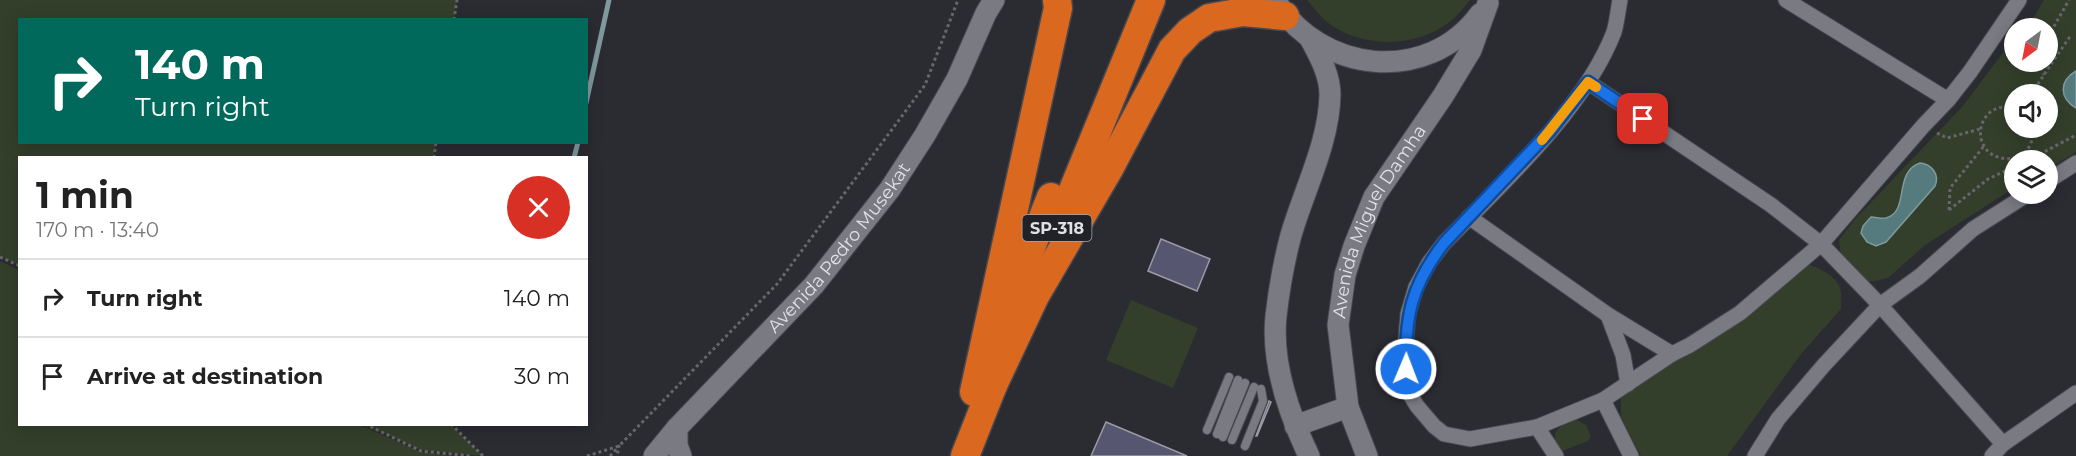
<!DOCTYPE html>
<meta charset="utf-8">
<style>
body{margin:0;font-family:Montserrat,sans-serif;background:#f2f2f2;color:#222;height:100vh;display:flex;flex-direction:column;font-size:22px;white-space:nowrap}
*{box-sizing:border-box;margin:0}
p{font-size:20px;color:#767676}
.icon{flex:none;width:33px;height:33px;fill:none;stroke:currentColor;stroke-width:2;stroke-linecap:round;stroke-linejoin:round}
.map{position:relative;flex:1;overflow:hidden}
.panel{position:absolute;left:18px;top:156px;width:570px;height:270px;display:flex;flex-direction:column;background:#fff;border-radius:0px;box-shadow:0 3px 15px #0003}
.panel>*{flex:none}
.hud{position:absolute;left:18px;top:18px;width:570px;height:126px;border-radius:0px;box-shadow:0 3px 15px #0003;background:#00695c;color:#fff;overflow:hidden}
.needle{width:39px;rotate:212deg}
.buttons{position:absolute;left:2004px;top:18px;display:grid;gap:12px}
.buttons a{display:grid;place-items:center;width:54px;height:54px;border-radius:50%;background:#fff;box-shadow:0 3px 15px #0003;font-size:30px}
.pin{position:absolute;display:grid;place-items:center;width:51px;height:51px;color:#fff;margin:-26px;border-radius:12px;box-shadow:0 3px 9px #0006}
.me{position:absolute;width:66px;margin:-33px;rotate:1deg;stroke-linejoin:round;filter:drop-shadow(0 0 4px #0008)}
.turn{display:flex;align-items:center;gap:21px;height:126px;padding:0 18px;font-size:27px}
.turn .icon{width:78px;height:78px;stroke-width:2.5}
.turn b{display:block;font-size:42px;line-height:51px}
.round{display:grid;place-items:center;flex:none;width:63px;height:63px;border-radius:32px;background:#f2f2f2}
.head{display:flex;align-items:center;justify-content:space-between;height:102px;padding:0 18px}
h1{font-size:36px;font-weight:700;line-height:45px}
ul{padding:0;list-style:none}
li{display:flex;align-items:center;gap:18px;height:78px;padding:0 18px;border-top:2px solid #e0e0e0}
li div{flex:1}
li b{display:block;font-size:22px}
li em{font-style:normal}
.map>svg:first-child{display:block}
.green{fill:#333f2b;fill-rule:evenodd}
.water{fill:#567b7e;stroke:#7f999d;stroke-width:1.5}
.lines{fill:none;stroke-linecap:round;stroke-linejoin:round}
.stream{stroke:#7f999d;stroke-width:5}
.building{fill:#575670;stroke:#9b9aa4;stroke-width:1.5}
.lane-casing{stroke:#49484f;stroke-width:10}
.street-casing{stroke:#49484f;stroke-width:17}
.secondary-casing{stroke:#49484f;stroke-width:23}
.highway-casing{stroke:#49484f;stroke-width:31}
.path{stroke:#66666c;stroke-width:3;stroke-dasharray:3 3;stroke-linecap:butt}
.lane{stroke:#7a7a83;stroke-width:8}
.street{stroke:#7a7a83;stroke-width:15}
.secondary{stroke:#7a7a83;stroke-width:21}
.highway{stroke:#da681e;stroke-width:28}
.route-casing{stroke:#114b97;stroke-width:15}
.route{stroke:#1a73e8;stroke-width:10}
.slow{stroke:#f59e0b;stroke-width:10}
.labels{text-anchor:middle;stroke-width:6;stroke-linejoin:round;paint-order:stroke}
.shield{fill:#212128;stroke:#a7a7ac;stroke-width:1.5}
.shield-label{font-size:16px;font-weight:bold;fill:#e0e0e5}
.street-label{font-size:18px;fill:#e0e0e5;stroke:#212128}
</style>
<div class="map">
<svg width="2076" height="456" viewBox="0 0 2076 456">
<rect width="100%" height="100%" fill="#2b2b32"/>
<g class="green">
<path d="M0 0H457L454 20H20V142L436 143 434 157 20 158 19 265 0 257Z"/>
<path d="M1307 0H1470C1464 8 1456 17 1448 23 1414 49 1358 48 1326 21 1319 15 1313 7 1307 0Z"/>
<path d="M2044 0H2076V152L2048 169V160H2014V188L1925 245 1888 278 1876 281 1863 282 1841 258 1839 240 1855 219 1962 107 2014 38V62H2048V28H2022L2035 15ZM2014 94H2048V128H2014Z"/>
<path d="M0 261 19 270 20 424 360 425 421 452 452 456H0Z"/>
<path d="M1809 265C1820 268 1836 276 1840 288 1842 294 1841 302 1841 309L1801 354 1727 456H1641L1621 417V395L1745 317Z"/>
<path d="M1131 300 1198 328 1173 388 1106 360Z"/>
<path d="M1575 419 1586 425 1591 437 1588 441 1562 451C1546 433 1559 426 1575 419Z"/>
<path d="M365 425H451L483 456 421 450Z"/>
</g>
<g class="water">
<path d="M2076 71V108C2059 98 2059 81 2076 71Z"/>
<path d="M1920 163C1932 164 1940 175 1935 186L1886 242 1876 246 1867 242 1861 233 1863 226 1871 217C1876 217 1881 219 1886 218 1910 212 1893 172 1920 163Z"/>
</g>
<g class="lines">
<g class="stream">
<path d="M586 103 609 0"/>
<path d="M574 158 578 142"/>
</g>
</g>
<g class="building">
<path d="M1161 239 1210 259 1197 291 1148 271Z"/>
<path d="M1269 401 1271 402 1257 436H1256Z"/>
<path d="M1106 422 1187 456H1091Z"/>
</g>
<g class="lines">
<g class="lane-casing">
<g id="lane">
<path d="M1207 430 1229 377"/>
<path d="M1217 434 1238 380"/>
<path d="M1223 437 1245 383"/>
<path d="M1232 440 1254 387"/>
<path d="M1245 446 1263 401 1261 389"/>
</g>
</g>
<g class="street-casing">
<g id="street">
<path d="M1620 0C1618 10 1617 22 1614 32 1585 108 1501 185 1444 243L1429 263 1416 287 1408 314 1405 351 1407 384 1411 396 1417 406 1434 426 1444 434 1470 439 1537 427 1603 400 1672 354 1690 345 1740 313 1821 244 1923 126 1948 100 1970 72 2019 0"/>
<path d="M1786 0 1948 100"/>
<path d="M1588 82 1771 205 1821 244 1880 305 2003 444"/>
<path d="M2048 181 2076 163"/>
<path d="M1469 217 1608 315 1672 354"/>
<path d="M1608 315 1623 355 1628 384"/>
<path d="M1603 400 1631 456"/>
<path d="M1537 427 1556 456"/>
<path d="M1755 456 1778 419 1824 365 1880 305 1920 276 1973 229 2028 194"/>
<path d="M1992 456 2003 444 2076 393"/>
</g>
</g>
<g class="secondary-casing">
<g id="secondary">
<path d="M1275 0C1320 73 1427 86 1480 14"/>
<path d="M1295 426 1348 407"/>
<path d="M677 428V445L681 456"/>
<path id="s1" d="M654 456 677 428 814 285 890 189 925 135 957 79 986 13 994 0"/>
<path d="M1309 456C1289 414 1271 363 1276 316 1279 290 1284 261 1291 235 1304 190 1329 143 1330 95 1330 75 1320 57 1311 40"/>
<path id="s2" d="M1367 456 1348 407 1338 325 1345 275 1354 246 1374 197 1443 96 1471 50 1488 3"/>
</g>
</g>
<g class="highway-casing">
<g id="highway">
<path d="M1057 229 1151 0"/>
<path d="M992 346 1051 197"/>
<path d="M974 392 1058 8 1057 0"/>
<path d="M987 398 1035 296 1109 169 1172 50 1190 31 1209 18 1243 12 1285 16"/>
<path d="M965 456 995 380"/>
</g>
</g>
<g class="path">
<path d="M454 20 457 0"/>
<path d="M2048 37 2069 0"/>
<path d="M2039 62 2044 75"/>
<path d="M2031 94 2071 35"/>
<path d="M2014 108C1978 99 1967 150 2001 158 2009 160 2017 158 2024 153 2031 147 2034 137 2032 128"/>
<path d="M1937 133 1947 138 1980 129"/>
<path d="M434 158 436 142"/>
<path d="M2029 160 2076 135"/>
<path d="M1949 210 1988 179 2014 167"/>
<path d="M1949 210 1950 188 1984 146"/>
<path d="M0 257 20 266"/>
<path d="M365 424 421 451 470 456"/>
<path d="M451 424 483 456"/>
<path d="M587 456 619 446 777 284 925 85 958 0"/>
<path d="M610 456 619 446 617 456"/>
</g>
<use href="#lane" class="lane"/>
<use href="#street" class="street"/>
<use href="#secondary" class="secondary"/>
<use href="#highway" class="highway"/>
</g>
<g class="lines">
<g class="route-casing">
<path id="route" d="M1406 369C1405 316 1411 286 1444 243L1550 131 1588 82 1643 119"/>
</g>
<use href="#route" class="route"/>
<path class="slow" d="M1542 140 1588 82 1596 87"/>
</g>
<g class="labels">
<rect class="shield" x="1022.5" y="215" width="69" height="26" rx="4.5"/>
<g class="shield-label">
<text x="1057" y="234">SP-318</text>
</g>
<g class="street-label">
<text dy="6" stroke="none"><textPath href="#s2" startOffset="248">Avenida Miguel Damha</textPath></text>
<text dy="6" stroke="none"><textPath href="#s1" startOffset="279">Avenida Pedro Musekat</textPath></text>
</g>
</g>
</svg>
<div class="buttons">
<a><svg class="needle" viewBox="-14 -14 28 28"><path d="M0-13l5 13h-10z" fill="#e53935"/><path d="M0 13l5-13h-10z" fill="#767676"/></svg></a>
<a><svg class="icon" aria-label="sound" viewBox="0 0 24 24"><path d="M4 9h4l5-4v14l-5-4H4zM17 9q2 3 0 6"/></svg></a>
<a><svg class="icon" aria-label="layers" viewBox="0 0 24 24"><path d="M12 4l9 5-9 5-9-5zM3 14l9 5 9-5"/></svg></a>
</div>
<div class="pin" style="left:1643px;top:119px;background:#d93025"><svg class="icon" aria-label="arrive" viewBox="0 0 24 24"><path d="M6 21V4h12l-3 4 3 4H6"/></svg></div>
<svg class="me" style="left:1406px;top:369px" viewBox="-20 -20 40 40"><circle r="17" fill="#1a73e8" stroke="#fff" stroke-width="3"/><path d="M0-11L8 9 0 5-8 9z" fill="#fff"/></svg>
<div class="hud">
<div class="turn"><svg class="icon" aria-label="right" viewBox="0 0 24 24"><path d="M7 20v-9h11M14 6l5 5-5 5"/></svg><div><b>140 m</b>Turn right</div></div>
</div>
<section class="panel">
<div class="head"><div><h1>1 min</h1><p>170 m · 13:40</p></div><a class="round" style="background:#d93025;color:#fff"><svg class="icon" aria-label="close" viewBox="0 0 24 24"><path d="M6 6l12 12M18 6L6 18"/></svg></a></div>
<ul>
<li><svg class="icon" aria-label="right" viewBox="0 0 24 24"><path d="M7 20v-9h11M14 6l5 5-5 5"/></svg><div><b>Turn right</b></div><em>140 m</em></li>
<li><svg class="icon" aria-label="arrive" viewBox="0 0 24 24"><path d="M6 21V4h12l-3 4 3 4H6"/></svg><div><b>Arrive at destination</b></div><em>30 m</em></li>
</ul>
</section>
</div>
